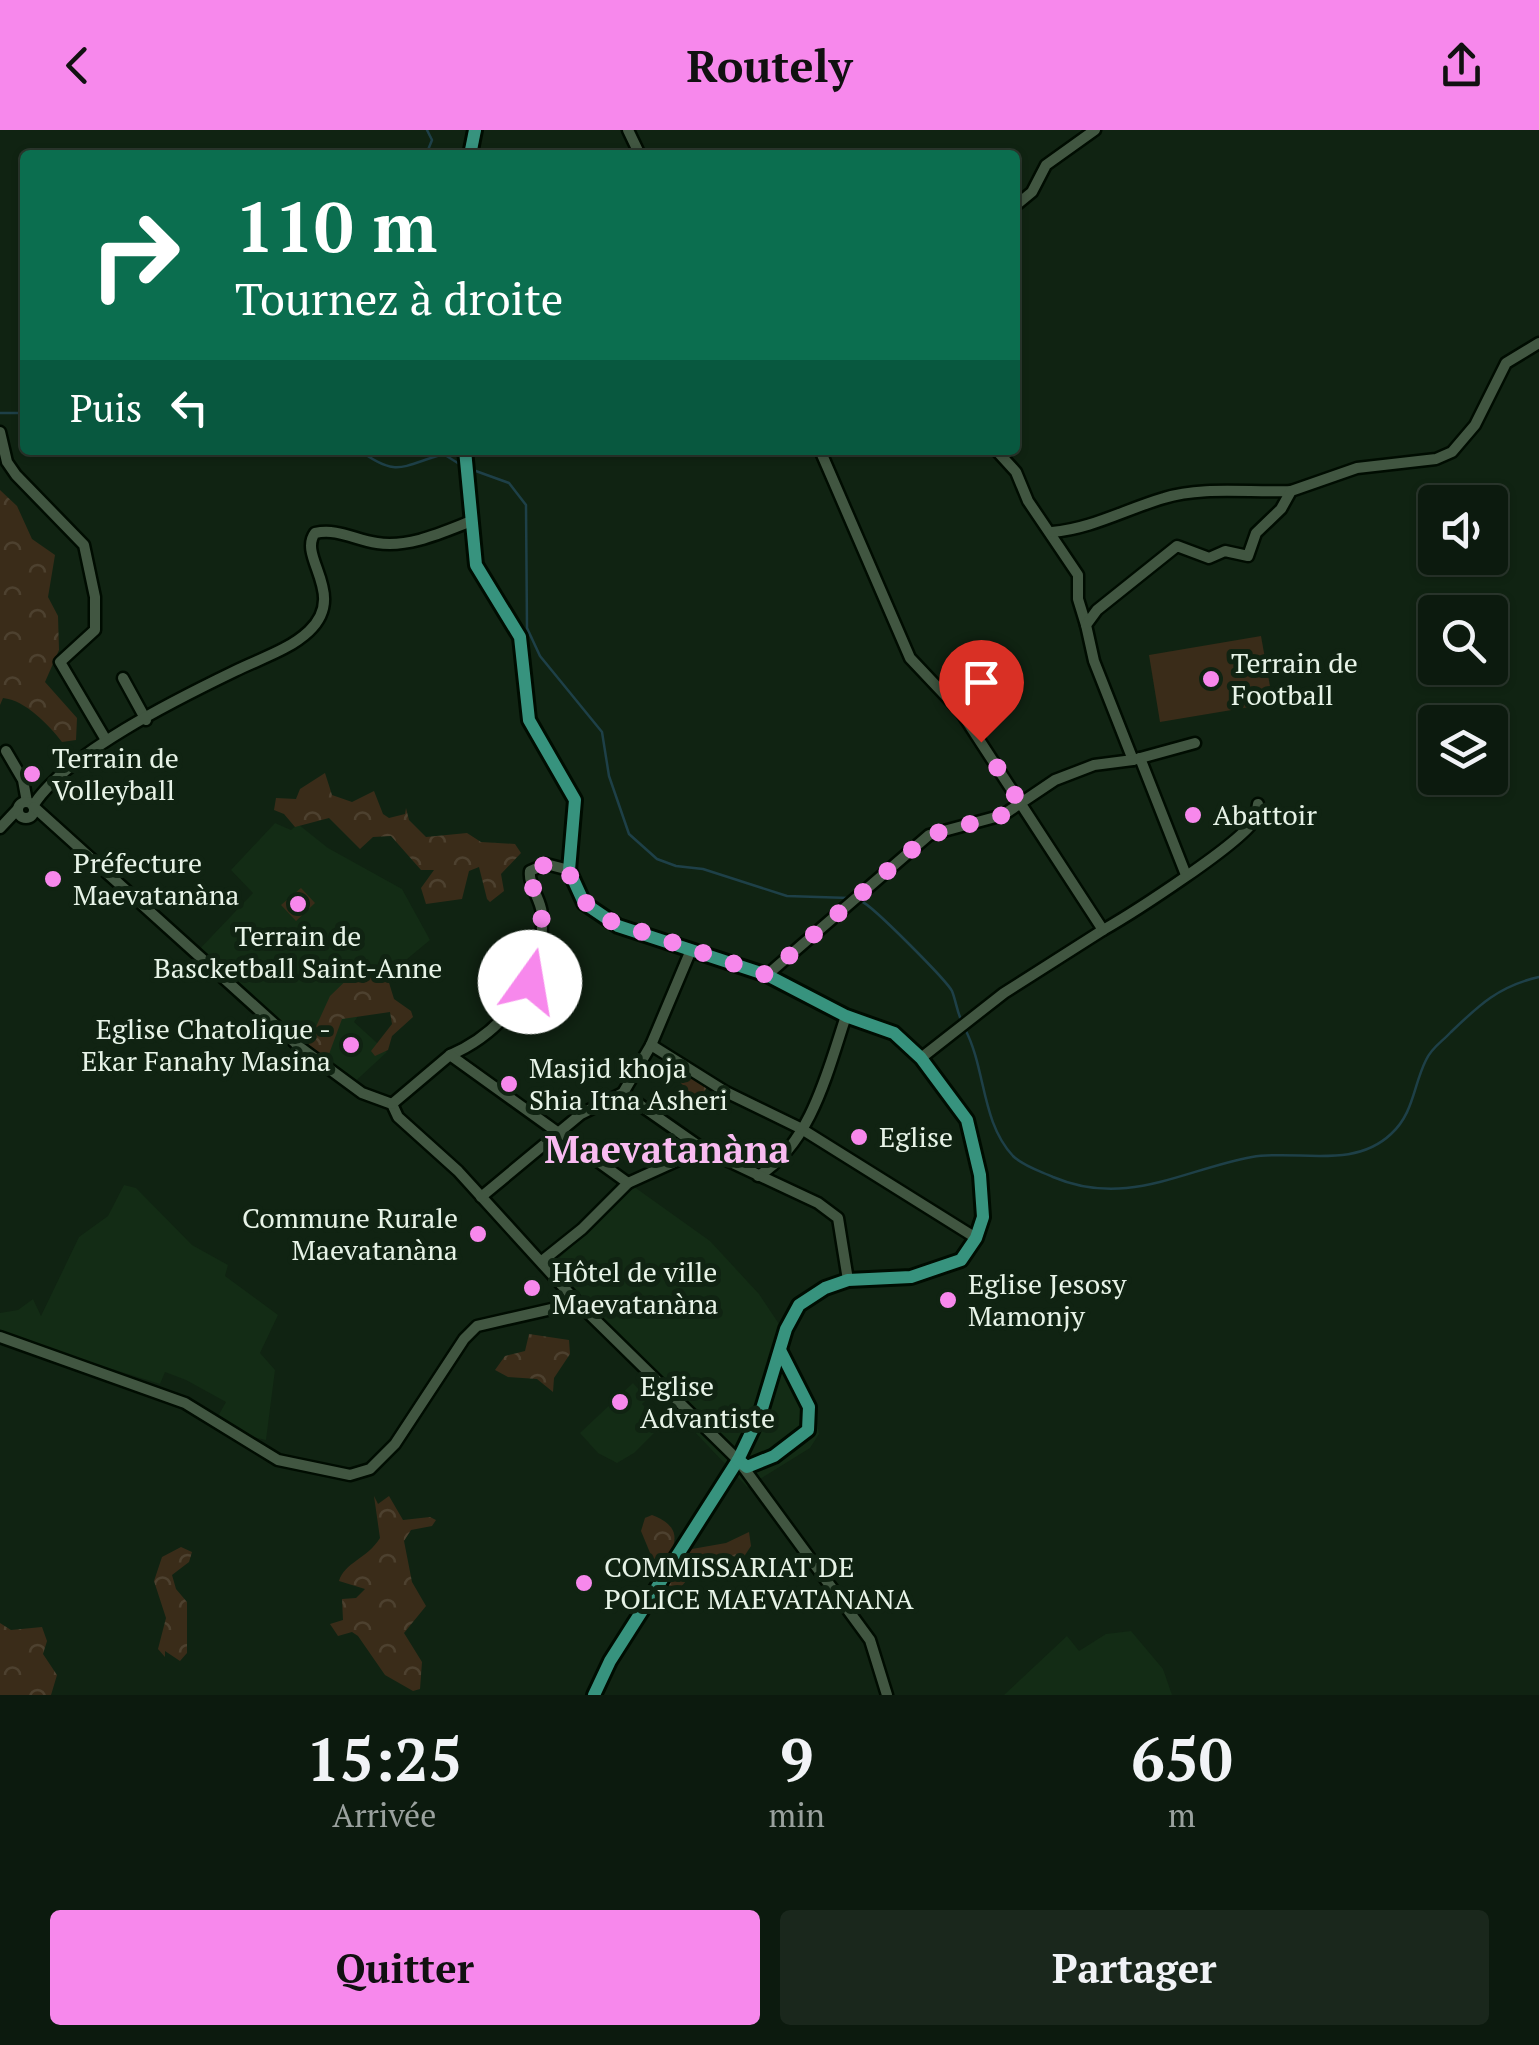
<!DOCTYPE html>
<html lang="fr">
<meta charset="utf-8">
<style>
body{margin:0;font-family:"PT Serif",serif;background:#1a271c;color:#f1f3f6;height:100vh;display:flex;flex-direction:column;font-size:38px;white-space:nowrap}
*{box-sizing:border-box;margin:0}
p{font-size:32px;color:#9aa19e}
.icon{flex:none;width:55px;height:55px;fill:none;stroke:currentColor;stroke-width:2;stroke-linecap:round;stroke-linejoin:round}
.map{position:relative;height:1565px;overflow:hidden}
.sheet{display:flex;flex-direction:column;background:#0c1a0e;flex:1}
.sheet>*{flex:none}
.top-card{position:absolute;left:20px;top:20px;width:1000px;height:305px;border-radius:10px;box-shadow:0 2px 8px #0004,0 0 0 2px #2c382e;background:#0b6e4f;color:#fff;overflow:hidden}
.tools{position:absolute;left:1418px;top:355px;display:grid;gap:20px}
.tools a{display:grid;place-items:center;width:90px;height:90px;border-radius:10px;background:#0c1a0e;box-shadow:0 2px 8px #0004,0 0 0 2px #2c382e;font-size:50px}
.pin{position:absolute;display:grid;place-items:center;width:85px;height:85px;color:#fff;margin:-102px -42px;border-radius:50% 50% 50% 0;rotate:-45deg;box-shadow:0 0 10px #0007}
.pin .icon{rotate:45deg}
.me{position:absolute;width:110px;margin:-55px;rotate:13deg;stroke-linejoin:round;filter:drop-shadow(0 0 8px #0008)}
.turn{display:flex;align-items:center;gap:35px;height:210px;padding:0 50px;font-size:45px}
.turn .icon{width:130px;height:130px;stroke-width:2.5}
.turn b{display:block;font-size:70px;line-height:85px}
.then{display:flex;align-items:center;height:95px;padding:0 50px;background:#0003;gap:20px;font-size:38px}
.eta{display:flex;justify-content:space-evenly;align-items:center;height:170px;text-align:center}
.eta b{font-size:60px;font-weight:800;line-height:70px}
.action{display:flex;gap:20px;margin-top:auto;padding:20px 50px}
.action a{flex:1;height:115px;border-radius:10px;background:#f788ec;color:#111;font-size:40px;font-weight:800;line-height:115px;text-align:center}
.action a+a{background:#1a271c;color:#f1f3f6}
header{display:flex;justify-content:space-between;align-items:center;height:130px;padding:0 50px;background:#f788ec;color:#111;font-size:45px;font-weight:800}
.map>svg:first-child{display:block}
.built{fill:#132c15}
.green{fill:#3a2c19}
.forest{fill:url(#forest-crowns)}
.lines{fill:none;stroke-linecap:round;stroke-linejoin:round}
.stream{stroke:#1e4048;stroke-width:2.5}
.minor-casing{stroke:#000c01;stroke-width:15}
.major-casing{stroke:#000c01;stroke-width:18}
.minor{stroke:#415641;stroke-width:10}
.major{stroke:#37937e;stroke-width:12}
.route{stroke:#f788ec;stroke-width:18;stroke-dasharray:0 32.4}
.poi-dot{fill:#f788ec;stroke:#102312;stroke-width:4}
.labels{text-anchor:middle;stroke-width:10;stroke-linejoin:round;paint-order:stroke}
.poi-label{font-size:28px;fill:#e7f3e7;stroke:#102312;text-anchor:start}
.district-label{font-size:38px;font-weight:bold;fill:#f9bbf1;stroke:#102312}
</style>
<header><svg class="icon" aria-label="back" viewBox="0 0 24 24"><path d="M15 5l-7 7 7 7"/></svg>Routely<svg class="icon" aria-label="share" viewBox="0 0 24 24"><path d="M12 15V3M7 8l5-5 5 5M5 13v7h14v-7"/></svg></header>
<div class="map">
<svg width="1539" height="1565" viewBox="0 0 1539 1565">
<defs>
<pattern id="forest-crowns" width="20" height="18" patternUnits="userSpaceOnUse" patternTransform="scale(2.5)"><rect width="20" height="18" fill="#3a2c19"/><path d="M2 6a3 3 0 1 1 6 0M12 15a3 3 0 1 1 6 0" fill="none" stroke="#4d412f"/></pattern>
</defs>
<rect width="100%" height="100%" fill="#102312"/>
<g class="built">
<path d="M275 693 291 700 298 694 328 718 402 759 430 810 383 849 354 892 387 922 348 958 193 826 253 763 231 740Z"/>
<path d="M124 1055 136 1058 192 1115 228 1135 225 1146 278 1185 260 1223 275 1240 266 1310 240 1304 217 1288 226 1272 186 1250 165 1242 160 1254 0 1204V1183L18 1180 33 1169 41 1186 79 1107 108 1086Z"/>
<path d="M633 1056 710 1111 759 1164 779 1194 796 1253 816 1288 819 1304 810 1318 747 1357 544 1143Z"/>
<path d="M633 1253 647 1269 642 1274 662 1295 634 1323 617 1333 598 1323 580 1303Z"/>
<path d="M1131 1501 1163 1539 1172 1565H1004L1067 1506 1079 1521 1106 1504Z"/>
</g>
<g class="green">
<path d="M1261 506 1273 573 1160 592 1149 525Z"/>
<path d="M301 758 315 773 296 791 281 775Z"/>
</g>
<g class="forest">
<path d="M0 360 17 376 32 409 55 425 48 467 58 486 59 520 45 552 77 588 76 610 62 612C49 595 25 570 3 568L0 575Z"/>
<path d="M325 643 332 665 352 672 374 661 383 684 389 688 405 684 406 678 409 690 426 707 467 703 481 712 515 714 521 723 501 744 504 761 490 772 487 769 479 737 469 741 462 769 426 774 421 758 434 740H421L391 706 373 707 360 719 329 688 295 697 284 684 274 680 276 668 296 669 300 659Z"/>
<path d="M360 837 386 843 394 869 411 881 413 887 392 906 388 920 375 926 371 921 392 894 390 882 342 889 326 932 273 893 277 887 309 912 330 866Z"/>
<path d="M687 939 709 953 699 972 680 952Z"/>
<path d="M529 1204 569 1210 570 1224 554 1248 553 1262 537 1249 508 1247 495 1240 505 1226 525 1221Z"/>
<path d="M374 1366 378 1374 389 1366 403 1390 430 1387 436 1390 432 1396 411 1400 404 1411 412 1452 426 1476 404 1503 422 1532 420 1559 413 1561 385 1545 358 1506 352 1502 338 1506 330 1494 343 1490 342 1469 356 1468 365 1459 339 1451C345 1432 367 1429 380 1408Z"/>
<path d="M652 1385C686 1398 676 1418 658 1442L641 1401 645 1388Z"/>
<path d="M749 1402 751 1416 743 1428C706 1420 702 1434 680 1458L669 1456 668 1449 692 1419 726 1413Z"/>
<path d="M181 1417 192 1422 189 1432 172 1445 176 1459 187 1472V1523L180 1531 165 1521V1527L158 1519 166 1488 154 1451 162 1427Z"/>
<path d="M0 1493 11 1500 42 1497 47 1511 43 1524 57 1545 51 1565H0Z"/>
</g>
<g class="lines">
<g class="stream">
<path d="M426 25 432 10 427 0"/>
<path d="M0 283H25"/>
<path d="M359 320C396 347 401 337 440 325"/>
<path d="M437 320 461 335"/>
<path d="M473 340 509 353 526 375 527 498 540 526 602 602 609 646 629 704 657 729 676 736 703 739 787 766 849 768"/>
<path d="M861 771C873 776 946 850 952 861 956 871 957 882 962 892"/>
<path d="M965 899C986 939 981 992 1013 1026 1023 1036 1040 1041 1053 1047 1126 1078 1182 1040 1252 1027 1297 1019 1353 1040 1391 1004 1414 983 1413 956 1426 930 1432 917 1442 912 1451 902 1479 875 1499 856 1539 847"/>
</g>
<g class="minor-casing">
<g id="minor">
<path d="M628 0 640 25"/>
<path d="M1015 76 1032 62 1046 35 1095 0"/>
<path d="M0 302 7 332 16 345 84 415 95 467V500L60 532 106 610"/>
<path d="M820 320 910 528 961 582 1103 800 1004 863 921 928"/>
<path d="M996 320 1016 342 1028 371 1078 445V469L1086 495"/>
<path d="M1052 402C1091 399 1126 379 1164 368 1202 356 1251 363 1291 361"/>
<path d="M123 548 146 590"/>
<path d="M6 621 23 650 27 672"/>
<path d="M1140 628 1186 745"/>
<path d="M1133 630 1094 531 1086 495 1097 480 1177 416 1209 428 1225 421 1248 426 1256 403 1281 379 1291 361 1357 338 1436 329 1452 322 1475 295 1506 233 1539 213"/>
<circle cx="26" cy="680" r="8"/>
<path d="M33 676C65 624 179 568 235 541 259 529 289 520 309 501 348 464 297 427 315 403 338 398 355 410 377 413 408 418 441 403 469 392"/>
<path d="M34 677 301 918 362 963 392 974 398 987 458 1041 578 1173 738 1330 870 1510 887 1565"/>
<path d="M0 698 17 680"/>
<path d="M1103 800C1131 784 1242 713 1255 689 1257 685 1257 679 1258 674"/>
<path d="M767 845 929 705 1003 685 1055 650 1094 635 1133 630 1195 613"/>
<path d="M651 915 726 962 800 998 976 1108"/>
<path d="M450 925C506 901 545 846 542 784 541 769 528 755 530 741L546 734 569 740"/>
<path d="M623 963 651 915 691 820"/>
<path d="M392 974 450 925 628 1053"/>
<path d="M758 1046C811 1014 828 940 846 886"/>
<path d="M481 1067 581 984 623 963 703 1019 818 1073 838 1088 848 1150"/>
<path d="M542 1131 582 1099 628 1053 703 1019"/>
<path d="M0 1207 185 1273 278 1330 350 1345 370 1339 395 1314 464 1209 477 1196 578 1173"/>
</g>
</g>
<g class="major-casing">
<g id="major">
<path d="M470 25 475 0"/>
<path d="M465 320 476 435 520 507 529 590 575 670 569 740 584 773 618 796 767 845 846 886 894 903 921 928 967 990 980 1045 983 1087 976 1108 961 1130 911 1147 848 1150 825 1158 799 1175 786 1199 761 1282 738 1330 610 1531 594 1565"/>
<path d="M738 1330 747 1337 774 1326 808 1300 809 1277 781 1222"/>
</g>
</g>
<use href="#minor" class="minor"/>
<use href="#major" class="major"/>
</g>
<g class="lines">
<path class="route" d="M530 852 540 818 542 782 528 744 546 734 569 740 572 754 596 786 767 845 929 705 1003 685 1020 673 981 612"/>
</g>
<g class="poi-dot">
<circle cx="1211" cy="549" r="10"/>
<circle cx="32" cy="644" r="10"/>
<circle cx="1193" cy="685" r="10"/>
<circle cx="53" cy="749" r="10"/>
<circle cx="298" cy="774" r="10"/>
<circle cx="351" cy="915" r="10"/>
<circle cx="509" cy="954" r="10"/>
<circle cx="859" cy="1007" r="10"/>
<circle cx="478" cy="1104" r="10"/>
<circle cx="532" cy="1158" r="10"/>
<circle cx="948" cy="1170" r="10"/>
<circle cx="620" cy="1272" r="10"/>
<circle cx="584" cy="1453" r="10"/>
</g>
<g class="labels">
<g class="poi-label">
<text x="1231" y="543">Terrain de<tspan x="1231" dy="32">Football</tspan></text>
<text x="52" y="638">Terrain de<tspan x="52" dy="32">Volleyball</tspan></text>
<text x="1213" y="695">Abattoir</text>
<text x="73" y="743">Préfecture<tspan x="73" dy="32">Maevatanàna</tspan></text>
<text x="298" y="816" text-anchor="middle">Terrain de<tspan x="298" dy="32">Bascketball Saint-Anne</tspan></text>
<text x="331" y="909" text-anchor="end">Eglise Chatolique -<tspan x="331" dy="32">Ekar Fanahy Masina</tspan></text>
<text x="529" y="948">Masjid khoja<tspan x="529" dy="32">Shia Itna Asheri</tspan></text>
<text x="879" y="1017">Eglise</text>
<text x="458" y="1098" text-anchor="end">Commune Rurale<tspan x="458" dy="32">Maevatanàna</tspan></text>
<text x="552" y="1152">Hôtel de ville<tspan x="552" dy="32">Maevatanàna</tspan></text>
<text x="968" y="1164">Eglise Jesosy<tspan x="968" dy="32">Mamonjy</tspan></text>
<text x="640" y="1266">Eglise<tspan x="640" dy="32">Advantiste</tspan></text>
<text x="604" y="1447">COMMISSARIAT DE<tspan x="604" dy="32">POLICE MAEVATANANA</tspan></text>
</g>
<g class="district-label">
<text x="667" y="1033">Maevatanàna</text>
</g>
</g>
</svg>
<div class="tools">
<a><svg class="icon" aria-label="sound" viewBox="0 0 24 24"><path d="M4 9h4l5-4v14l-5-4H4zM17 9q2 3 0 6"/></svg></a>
<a><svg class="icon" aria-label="search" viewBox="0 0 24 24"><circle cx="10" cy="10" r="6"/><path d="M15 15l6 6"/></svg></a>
<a><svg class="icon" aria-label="layers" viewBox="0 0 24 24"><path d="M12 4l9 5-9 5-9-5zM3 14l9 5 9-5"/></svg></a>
</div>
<div class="pin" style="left:981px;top:612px;background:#d93025"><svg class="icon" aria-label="arrive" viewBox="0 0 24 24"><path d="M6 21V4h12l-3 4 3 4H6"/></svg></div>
<svg class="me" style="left:530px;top:852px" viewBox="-20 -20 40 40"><circle r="19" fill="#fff"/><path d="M0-13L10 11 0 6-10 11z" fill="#f788ec"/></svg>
<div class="top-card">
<div class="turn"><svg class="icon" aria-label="right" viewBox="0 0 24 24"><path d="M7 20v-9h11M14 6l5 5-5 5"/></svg><div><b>110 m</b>Tournez à droite</div></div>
<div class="then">Puis<svg class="icon" aria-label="left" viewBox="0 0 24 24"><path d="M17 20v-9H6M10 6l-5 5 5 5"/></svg></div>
</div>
</div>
<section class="sheet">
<div class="eta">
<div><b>15:25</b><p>Arrivée</p></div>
<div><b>9</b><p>min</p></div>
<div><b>650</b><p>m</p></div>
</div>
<div class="action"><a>Quitter</a><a>Partager</a></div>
</section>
